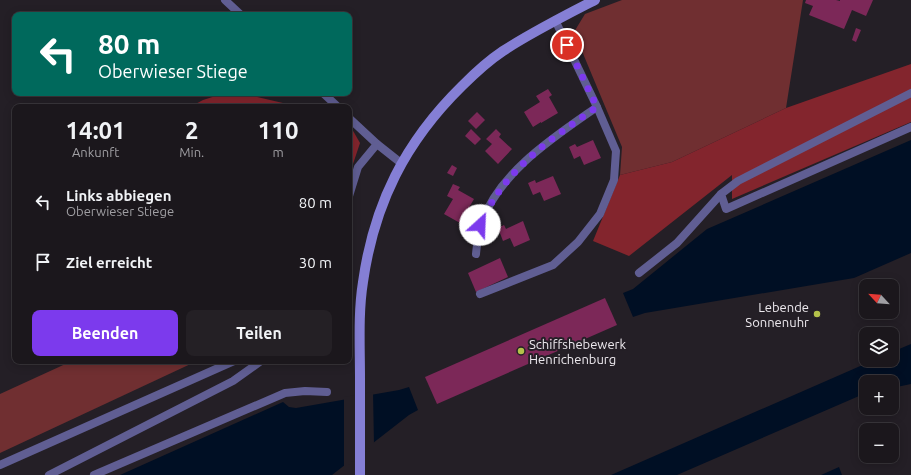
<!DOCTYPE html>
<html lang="de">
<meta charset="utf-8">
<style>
body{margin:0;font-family:Ubuntu,sans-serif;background:#242025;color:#f1f3f6;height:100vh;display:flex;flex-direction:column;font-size:15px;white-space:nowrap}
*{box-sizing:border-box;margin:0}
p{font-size:13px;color:#a09fa3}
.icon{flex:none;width:22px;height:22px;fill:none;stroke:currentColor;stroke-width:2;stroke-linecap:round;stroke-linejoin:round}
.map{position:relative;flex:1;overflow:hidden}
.side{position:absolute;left:12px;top:104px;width:340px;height:260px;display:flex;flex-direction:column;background:#1b171c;border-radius:8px;box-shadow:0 2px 10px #0003,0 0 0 1px #39363b}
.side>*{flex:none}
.banner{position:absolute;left:12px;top:12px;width:340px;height:84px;border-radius:8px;box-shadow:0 2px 10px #0003,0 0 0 1px #39363b;background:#00695c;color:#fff;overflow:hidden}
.needle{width:26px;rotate:296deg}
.tools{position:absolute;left:859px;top:279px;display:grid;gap:8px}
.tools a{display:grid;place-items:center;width:40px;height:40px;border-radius:8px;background:#1b171c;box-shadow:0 2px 10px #0003,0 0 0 1px #39363b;font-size:20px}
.pin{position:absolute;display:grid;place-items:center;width:34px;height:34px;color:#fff;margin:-17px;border:2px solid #fff;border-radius:50%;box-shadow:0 1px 4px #0007}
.me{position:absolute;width:44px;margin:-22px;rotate:25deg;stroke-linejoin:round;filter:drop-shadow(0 0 3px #0008)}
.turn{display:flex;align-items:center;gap:14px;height:84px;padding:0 20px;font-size:18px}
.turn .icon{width:52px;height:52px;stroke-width:2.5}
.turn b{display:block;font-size:28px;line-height:34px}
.eta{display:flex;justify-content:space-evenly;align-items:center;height:68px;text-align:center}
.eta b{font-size:24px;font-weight:600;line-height:28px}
.action{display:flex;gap:8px;margin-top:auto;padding:8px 20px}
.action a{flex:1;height:46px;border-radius:8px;background:#7c3aed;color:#fff;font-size:16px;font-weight:600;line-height:46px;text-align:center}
.action a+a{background:#242025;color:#f1f3f6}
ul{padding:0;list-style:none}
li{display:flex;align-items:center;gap:12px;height:60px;padding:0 20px}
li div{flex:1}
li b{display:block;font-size:15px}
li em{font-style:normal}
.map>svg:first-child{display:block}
.green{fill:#702f31}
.forest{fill:#83252d}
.water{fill:#000f24}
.pier{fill:#241f26}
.building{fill:#7c2858}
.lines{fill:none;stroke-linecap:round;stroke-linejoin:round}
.service{stroke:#605e93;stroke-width:8}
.secondary{stroke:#857fd5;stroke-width:10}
.route{stroke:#7c3aed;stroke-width:7;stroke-dasharray:0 12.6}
.poi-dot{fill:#b4c24a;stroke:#241f26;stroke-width:1.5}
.labels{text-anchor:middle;stroke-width:4;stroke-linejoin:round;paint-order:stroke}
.poi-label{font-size:13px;fill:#ede9ee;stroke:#241f26;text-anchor:end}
</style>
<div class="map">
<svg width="911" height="475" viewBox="0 0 911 475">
<rect width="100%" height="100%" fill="#241f26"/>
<g class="green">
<path d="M622 0H803L786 108 672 162 620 175 622 147 574 32 585 14Z"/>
<path d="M72 361H197L0 453V394Z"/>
</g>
<g class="forest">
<path d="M911 64V122L732 199V175L629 256 593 241 620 175 672 162 786 108Z"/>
<path d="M225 93H240L300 107H190L203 100Z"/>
<path d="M349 126 352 129 360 143 349 176Z"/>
</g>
<g class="water">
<path d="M911 140V253L854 278 645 313 633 317 623 293 633 289 707 229Z"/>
<path d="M911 344V384L892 388V382H866V393L677 475H611L874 360H892V352Z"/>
<path d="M409 387 418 410 409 415 332 475H120L283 402 289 407 296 408 399 390Z"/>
<path d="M839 467 842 475H821Z"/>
</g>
<path class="pier" d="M373 392 374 445 344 468V397Z"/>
<g class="building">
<path d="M806 0H836L840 1V0H873L866 16 852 10 844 29 809 15 813 6 805 3Z"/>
<path d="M856 28 861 30 856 42 852 40Z"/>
<path d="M548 89 552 95 549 97 558 113 541 123V122L533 127 524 112 540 102 536 96Z"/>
<path d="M477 112 485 120 476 129 468 121Z"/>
<path d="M471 129 481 139 475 145 465 136Z"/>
<path d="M496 129 501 134 499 137 512 149 498 164 485 151 492 144 486 139Z"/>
<path d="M593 140 601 158 584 165 580 156 574 159 569 147 575 144 577 147Z"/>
<path d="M452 165 457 168 453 176 447 173Z"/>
<path d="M553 176 561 194 544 201 540 192 533 195 528 183 535 180 536 183Z"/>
<path d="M453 184 460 187 458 190 474 199 460 223 444 214 453 199 447 196Z"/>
<path d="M523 221 530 240 514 247 510 238 503 241 498 228 504 225 506 229Z"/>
<path d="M500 258 508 277 476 292 468 273Z"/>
<path d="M605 298 617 325 437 404 425 377Z"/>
</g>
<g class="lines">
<g class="service">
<path d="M225 0 241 15"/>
<path d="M323 93 338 107"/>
<path d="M911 93 738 181 721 194 726 209 911 127"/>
<path d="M349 118 377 144 401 163"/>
<path d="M349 196 358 167 377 144"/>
<path d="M476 254C477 244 478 233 481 224 499 172 554 137 597 107L555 20"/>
<path d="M639 273 677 243 721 194"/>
<path d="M480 294 553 265 578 242 600 214 614 180 616 151 597 107"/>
<path d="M0 465 234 361"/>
<path d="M49 475 233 381 261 361"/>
<path d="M94 475 285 393 305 391 327 392"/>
</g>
<path class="secondary" d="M360 475C360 443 360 411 360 378 360 346 358 313 363 282 374 204 405 142 462 86 474 74 488 61 503 51 532 32 564 16 595 0"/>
</g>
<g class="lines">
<path class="route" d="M480 225C504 170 549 140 597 107L567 45"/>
</g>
<g class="poi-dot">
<circle cx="817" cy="314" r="4"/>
<circle cx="521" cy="351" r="4"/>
</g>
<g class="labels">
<g class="poi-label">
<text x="809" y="312">Lebende<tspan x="809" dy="15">Sonnenuhr</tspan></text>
<text x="529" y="349" text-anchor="start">Schiffshebewerk<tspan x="529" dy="15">Henrichenburg</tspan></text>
</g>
</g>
</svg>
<div class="tools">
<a><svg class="needle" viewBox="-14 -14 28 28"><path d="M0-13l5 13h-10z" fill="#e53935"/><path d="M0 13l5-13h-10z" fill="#a09fa3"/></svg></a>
<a><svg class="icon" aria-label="layers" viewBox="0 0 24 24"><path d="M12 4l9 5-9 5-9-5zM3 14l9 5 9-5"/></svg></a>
<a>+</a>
<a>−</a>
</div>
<div class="pin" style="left:567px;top:45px;background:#d93025"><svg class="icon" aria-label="arrive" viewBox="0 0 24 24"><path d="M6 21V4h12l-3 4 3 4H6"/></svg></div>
<svg class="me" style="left:480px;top:225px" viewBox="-20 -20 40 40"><circle r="19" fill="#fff"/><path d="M0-13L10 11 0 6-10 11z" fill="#7c3aed"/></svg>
<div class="banner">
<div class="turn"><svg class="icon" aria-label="left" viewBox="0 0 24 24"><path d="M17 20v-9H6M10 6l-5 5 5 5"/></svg><div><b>80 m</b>Oberwieser Stiege</div></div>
</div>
<section class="side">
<div class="eta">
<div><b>14:01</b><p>Ankunft</p></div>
<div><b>2</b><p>Min.</p></div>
<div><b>110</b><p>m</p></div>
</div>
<ul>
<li><svg class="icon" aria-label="left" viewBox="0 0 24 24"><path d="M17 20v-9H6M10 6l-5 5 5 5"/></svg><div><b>Links abbiegen</b><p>Oberwieser Stiege</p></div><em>80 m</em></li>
<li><svg class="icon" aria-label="arrive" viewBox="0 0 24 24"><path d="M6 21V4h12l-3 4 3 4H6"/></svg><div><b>Ziel erreicht</b></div><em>30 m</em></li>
</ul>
<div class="action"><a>Beenden</a><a>Teilen</a></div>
</section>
</div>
